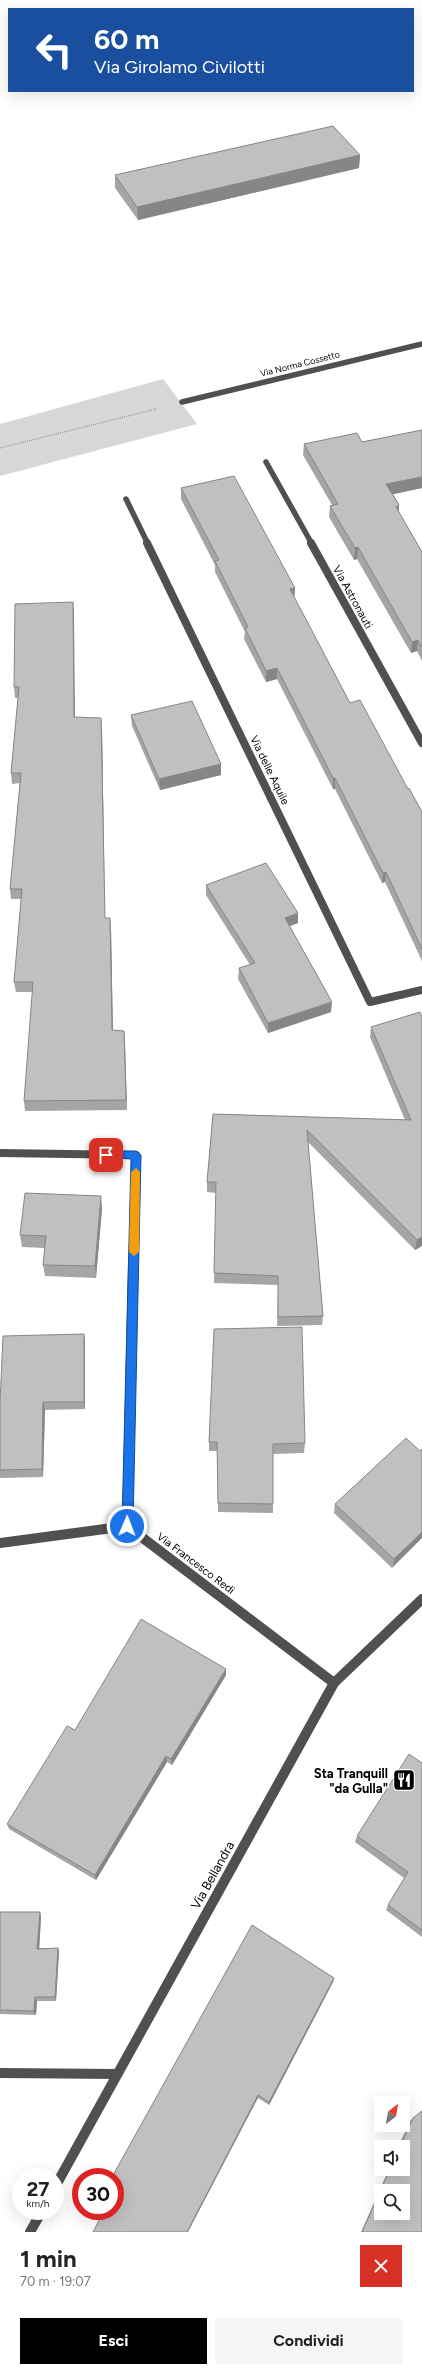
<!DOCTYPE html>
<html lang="it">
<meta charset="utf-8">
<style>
body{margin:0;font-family:Figtree,sans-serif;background:#f6f6f6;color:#222;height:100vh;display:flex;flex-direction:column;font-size:15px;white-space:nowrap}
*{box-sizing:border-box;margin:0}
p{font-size:13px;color:#767676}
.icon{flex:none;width:22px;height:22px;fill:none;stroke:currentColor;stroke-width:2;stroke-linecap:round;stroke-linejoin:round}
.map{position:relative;height:2232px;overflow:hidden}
.sheet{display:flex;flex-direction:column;background:#fff;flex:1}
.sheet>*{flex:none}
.guide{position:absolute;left:8px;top:8px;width:406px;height:84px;border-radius:0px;box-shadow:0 4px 16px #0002;background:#1a4fa0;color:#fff;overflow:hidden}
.needle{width:26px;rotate:31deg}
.buttons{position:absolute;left:374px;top:2096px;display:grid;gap:8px}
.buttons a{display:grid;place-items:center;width:36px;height:36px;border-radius:0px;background:#fff;box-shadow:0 4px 16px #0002;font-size:20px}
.speed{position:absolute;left:12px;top:2168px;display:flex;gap:8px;font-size:20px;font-weight:700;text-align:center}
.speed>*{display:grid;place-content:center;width:52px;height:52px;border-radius:50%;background:#fff;box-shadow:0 4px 16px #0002;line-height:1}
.speed small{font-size:10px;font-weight:400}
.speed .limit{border:6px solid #d22;background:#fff;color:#111}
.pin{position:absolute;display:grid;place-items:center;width:34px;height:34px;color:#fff;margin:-17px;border-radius:8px;box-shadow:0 2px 6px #0006}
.me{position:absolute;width:44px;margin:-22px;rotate:1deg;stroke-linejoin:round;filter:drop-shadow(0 0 3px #0008)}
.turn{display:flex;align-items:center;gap:14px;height:84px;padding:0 20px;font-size:18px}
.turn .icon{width:52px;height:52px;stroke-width:2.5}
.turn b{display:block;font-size:28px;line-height:34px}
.round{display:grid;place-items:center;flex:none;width:42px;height:42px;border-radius:0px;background:#f6f6f6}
.summary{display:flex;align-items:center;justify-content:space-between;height:68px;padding:0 20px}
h1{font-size:24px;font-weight:700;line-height:30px}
.button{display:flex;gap:8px;margin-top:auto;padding:8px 20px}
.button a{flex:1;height:46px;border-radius:0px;background:#000;color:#fff;font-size:16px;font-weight:700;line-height:46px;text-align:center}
.button a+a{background:#f6f6f6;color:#222}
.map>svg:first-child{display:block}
.green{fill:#d7d7d7}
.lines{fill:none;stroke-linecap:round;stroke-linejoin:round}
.path{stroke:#727272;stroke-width:1.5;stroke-dasharray:0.5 1.5;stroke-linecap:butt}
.street-far2{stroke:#505050;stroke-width:5.5}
.street-far1{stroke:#505050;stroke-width:8}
.street{stroke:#505050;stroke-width:10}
.wall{fill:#a5a5a5}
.shaded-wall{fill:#868686}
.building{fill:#c0c0c0;stroke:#868686;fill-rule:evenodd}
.route{fill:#1a73e8;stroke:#114b97}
.slow{fill:#f59e0b}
.labels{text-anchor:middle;stroke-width:3.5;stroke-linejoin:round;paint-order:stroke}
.far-street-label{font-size:9px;fill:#000;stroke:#fff}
.street-label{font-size:11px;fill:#000;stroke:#fff}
.near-poi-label{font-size:13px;font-weight:bold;fill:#000;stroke:#fff;text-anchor:end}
.near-street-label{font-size:13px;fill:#000;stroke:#fff}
</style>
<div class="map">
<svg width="422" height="2232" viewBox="0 0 422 2232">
<rect width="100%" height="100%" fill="#fff"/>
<path class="green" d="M163 379 197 424 0 476V424Z"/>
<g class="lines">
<path class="path" d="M0 448 156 409"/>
<g class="street-far2">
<path d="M182 402 422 344"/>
<path d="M266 462 312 544"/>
<path d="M126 499 148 544"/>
</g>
<g class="street-far1">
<path d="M147 543 370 1002 422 990"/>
<path d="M311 543 422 743"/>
<path d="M0 1153 136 1155 133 1268"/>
</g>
<g class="street">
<path d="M127 1526 133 1267"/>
<path d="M0 1543 127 1526 334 1683"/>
<path d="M0 2073 117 2074"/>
<path d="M55 2187 334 1683 422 1599"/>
<path d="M30 2232 42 2211"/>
</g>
</g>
<g class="wall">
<path d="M360 155 359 168 138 220 115 188V175Z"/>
<path d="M422 430V488L393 494 399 505V512L422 552V661L417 651 411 653 357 559 354 560 329 517 330 506 332 505 303 455 304 444 362 442Z"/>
<path d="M181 488 295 588 294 598 350 703 408 789 422 812V961L385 882 382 883 335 789H333L277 679 266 682 244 639 245 632 215 572V565L181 499Z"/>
<path d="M73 602 74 613V717L101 718 102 729 105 918H110L111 928 113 1030 124 1031 127 1110 25 1111 24 1101 33 992H16L14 982 21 899H11L10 889 20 783 12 784 11 773 18 698H15L14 687Z"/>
<path d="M131 715 221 764V775L160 790 132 726Z"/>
<path d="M206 885 298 923 290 926 331 1012 268 1033 238 979 239 968 250 965 206 895Z"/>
<path d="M422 1017V1246L415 1250 308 1142 323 1316 322 1325 277 1326 278 1285 214 1283 216 1193 207 1192V1182L213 1114 405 1120 370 1037 371 1027Z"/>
<path d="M102 1208 96 1278 45 1276 43 1265 45 1248 22 1247 20 1235Z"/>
<path d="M84 1334 85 1342V1409L45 1410 43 1477 0 1478V1403Z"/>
<path d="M209 1442 305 1443 304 1453 273 1454V1513L218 1512 217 1451H209Z"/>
<path d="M420 1451 392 1568 334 1513 335 1504Z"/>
<path d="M226 1669V1675L172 1765 167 1762 96 1880 9 1829 7 1824 75 1730Z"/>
<path d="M422 1763V1937L386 1910 388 1905 404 1878 355 1842 357 1836Z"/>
<path d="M0 1912H40L41 1917 39 1948H58L59 1952 56 2001H37L36 2015 0 2014Z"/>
<path d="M334 1978 333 1982 269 2105 258 2098 116 2189 115 2188V2177Z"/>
<path d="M413 2118 422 2232H361L389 2169H403V2147H398L410 2121Z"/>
</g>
<g class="shaded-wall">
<path d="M360 155 359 168 138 220 137 207Z"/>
<path d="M422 477V488L385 496 386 484Z"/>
<path d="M399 505 398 516 396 507Z"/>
<path d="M358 547 357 559 354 560 355 548Z"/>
<path d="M295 588 294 599 290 589Z"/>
<path d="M73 602 74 613 75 728 74 717Z"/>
<path d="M418 640 417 651 411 653 412 642Z"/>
<path d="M277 668V679L266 682V671Z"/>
<path d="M101 718 102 729 105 928V918Z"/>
<path d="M221 764V775L160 790 159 779Z"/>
<rect x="333" y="778" width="2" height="11"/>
<path d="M386 872 385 882 382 883 383 873Z"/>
<path d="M298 913V923L284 928 285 918Z"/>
<path d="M110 918 111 928 113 1040 112 1030Z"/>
<path d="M332 1002 331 1012 268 1033V1023Z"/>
<path d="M124 1031 125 1041 127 1110 126 1100Z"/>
<path d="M101 1196 102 1208 96 1278 95 1266Z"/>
<path d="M422 1237V1246L415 1250 417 1240Z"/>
<path d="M84 1334 85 1342V1409L84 1402Z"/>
<path d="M43 1402 45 1410 43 1477 42 1469Z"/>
<path d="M422 1532V1538L392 1568 394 1559Z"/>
<path d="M226 1669V1675L172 1765 171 1759Z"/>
<path d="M166 1756 167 1762 96 1880 95 1875Z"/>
<path d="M40 1912 41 1917 39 1953 37 1949Z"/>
<path d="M58 1948 59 1952 56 2001 55 1997Z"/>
<path d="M334 1978 333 1982 269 2105V2102Z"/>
<path d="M35 1997 37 2001 36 2015 34 2011Z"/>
<path d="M258 2095V2098L188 2232H187Z"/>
</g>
<g class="building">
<path d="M333 126 360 155 137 207 115 175Z"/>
<path d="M422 430V477L386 484 399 505 396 507 422 552V647L418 640 412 642 358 547 355 548 330 506 338 504 304 444 357 433 362 442Z"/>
<path d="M234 476 295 588 290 589 350 703 360 700 408 789 409 788 422 812V949L386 872 383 873 335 778H333L277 668 266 671 245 628 248 627 215 561 219 560 181 488Z"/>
<path d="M73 602 74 717 101 718 105 918H110L112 1030 124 1031 126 1100 24 1101 33 982H14L22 889H10L21 773H11L19 687H14L15 604Z"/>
<path d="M192 701 221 764 159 779 131 715Z"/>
<path d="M266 863 298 913 285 918 332 1002 268 1023 239 968 255 963 206 885Z"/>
<path d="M420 1012 422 1017V1237L417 1240 307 1130 323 1316 278 1317V1276L214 1273 216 1182H207L213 1114 411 1120 371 1027Z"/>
<path d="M25 1193 101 1196 95 1266 43 1265 46 1236 20 1235Z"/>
<path d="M302 1327 305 1443 273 1444V1504L218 1503 217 1442H209L214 1329Z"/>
<path d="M84 1334V1402H43L42 1469 0 1470V1403L3 1336Z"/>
<path d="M406 1438 420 1451 422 1449V1532L394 1559 335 1504Z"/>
<path d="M141 1619 226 1669 171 1759 166 1756 95 1875 7 1824 67 1726 75 1730Z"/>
<path d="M409 1754 422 1763V1930L388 1905 408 1872 357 1836Z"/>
<path d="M0 1912H40L37 1949 58 1948 55 1997H35L34 2011 0 2010Z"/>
<path d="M252 1925 334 1978 269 2102 258 2095 187 2232H93L104 2211H115V2191L117 2188 115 2187V2177H112Z"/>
<path d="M422 2111V2232H362L390 2169H403V2147H400L413 2118ZM381 2191H403V2213H381Z"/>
</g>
<path class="route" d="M106 1151H136L141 1155 133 1526 127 1531 122 1526 131 1159 103 1157 101 1155Z"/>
<path class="slow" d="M136 1168 140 1172 139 1252 134 1256 129 1252 131 1172Z"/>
<defs>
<g id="restaurant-square" transform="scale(1.15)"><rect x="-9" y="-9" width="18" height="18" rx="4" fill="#000" stroke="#fff"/><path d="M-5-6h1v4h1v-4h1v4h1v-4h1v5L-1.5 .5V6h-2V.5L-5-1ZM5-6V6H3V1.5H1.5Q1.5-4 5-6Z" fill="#fff"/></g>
</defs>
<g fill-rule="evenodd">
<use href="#restaurant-square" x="404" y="1780"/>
</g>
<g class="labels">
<g class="far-street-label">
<text transform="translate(300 364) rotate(-14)" y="3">Via Norma Cossetto</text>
</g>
<g class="street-label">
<text transform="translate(353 597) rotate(61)" y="4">Via Astronauti</text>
<text transform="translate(270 770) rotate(64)" y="4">Via delle Aquile</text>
<text transform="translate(196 1563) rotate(37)" y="4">Via Francesco Redi</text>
</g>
<g class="near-poi-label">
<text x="388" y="1778">Sta Tranquill<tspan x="388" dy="15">"da Gulla"</tspan></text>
</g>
<g class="near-street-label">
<text transform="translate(212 1875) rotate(-61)" y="5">Via Bellandra</text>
</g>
</g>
</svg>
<div class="buttons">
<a><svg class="needle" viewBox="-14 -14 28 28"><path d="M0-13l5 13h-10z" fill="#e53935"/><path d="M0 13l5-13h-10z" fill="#767676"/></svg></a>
<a><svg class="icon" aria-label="sound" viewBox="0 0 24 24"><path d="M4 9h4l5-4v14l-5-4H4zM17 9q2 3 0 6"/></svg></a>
<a><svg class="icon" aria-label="search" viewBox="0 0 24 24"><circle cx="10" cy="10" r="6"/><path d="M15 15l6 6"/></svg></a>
</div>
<div class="speed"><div>27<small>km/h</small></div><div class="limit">30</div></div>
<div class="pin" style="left:106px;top:1155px;background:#d93025"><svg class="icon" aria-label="arrive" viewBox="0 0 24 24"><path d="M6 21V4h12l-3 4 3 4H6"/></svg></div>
<svg class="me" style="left:127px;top:1526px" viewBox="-20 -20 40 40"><circle r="17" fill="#1a73e8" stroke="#fff" stroke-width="3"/><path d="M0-11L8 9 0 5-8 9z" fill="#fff"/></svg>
<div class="guide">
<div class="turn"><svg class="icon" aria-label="left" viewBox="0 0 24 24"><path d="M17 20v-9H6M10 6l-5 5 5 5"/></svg><div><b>60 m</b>Via Girolamo Civilotti</div></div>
</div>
</div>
<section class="sheet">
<div class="summary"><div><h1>1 min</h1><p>70 m · 19:07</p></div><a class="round" style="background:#d93025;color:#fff"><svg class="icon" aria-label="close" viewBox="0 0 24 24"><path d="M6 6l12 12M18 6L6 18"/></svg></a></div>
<div class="button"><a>Esci</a><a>Condividi</a></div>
</section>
